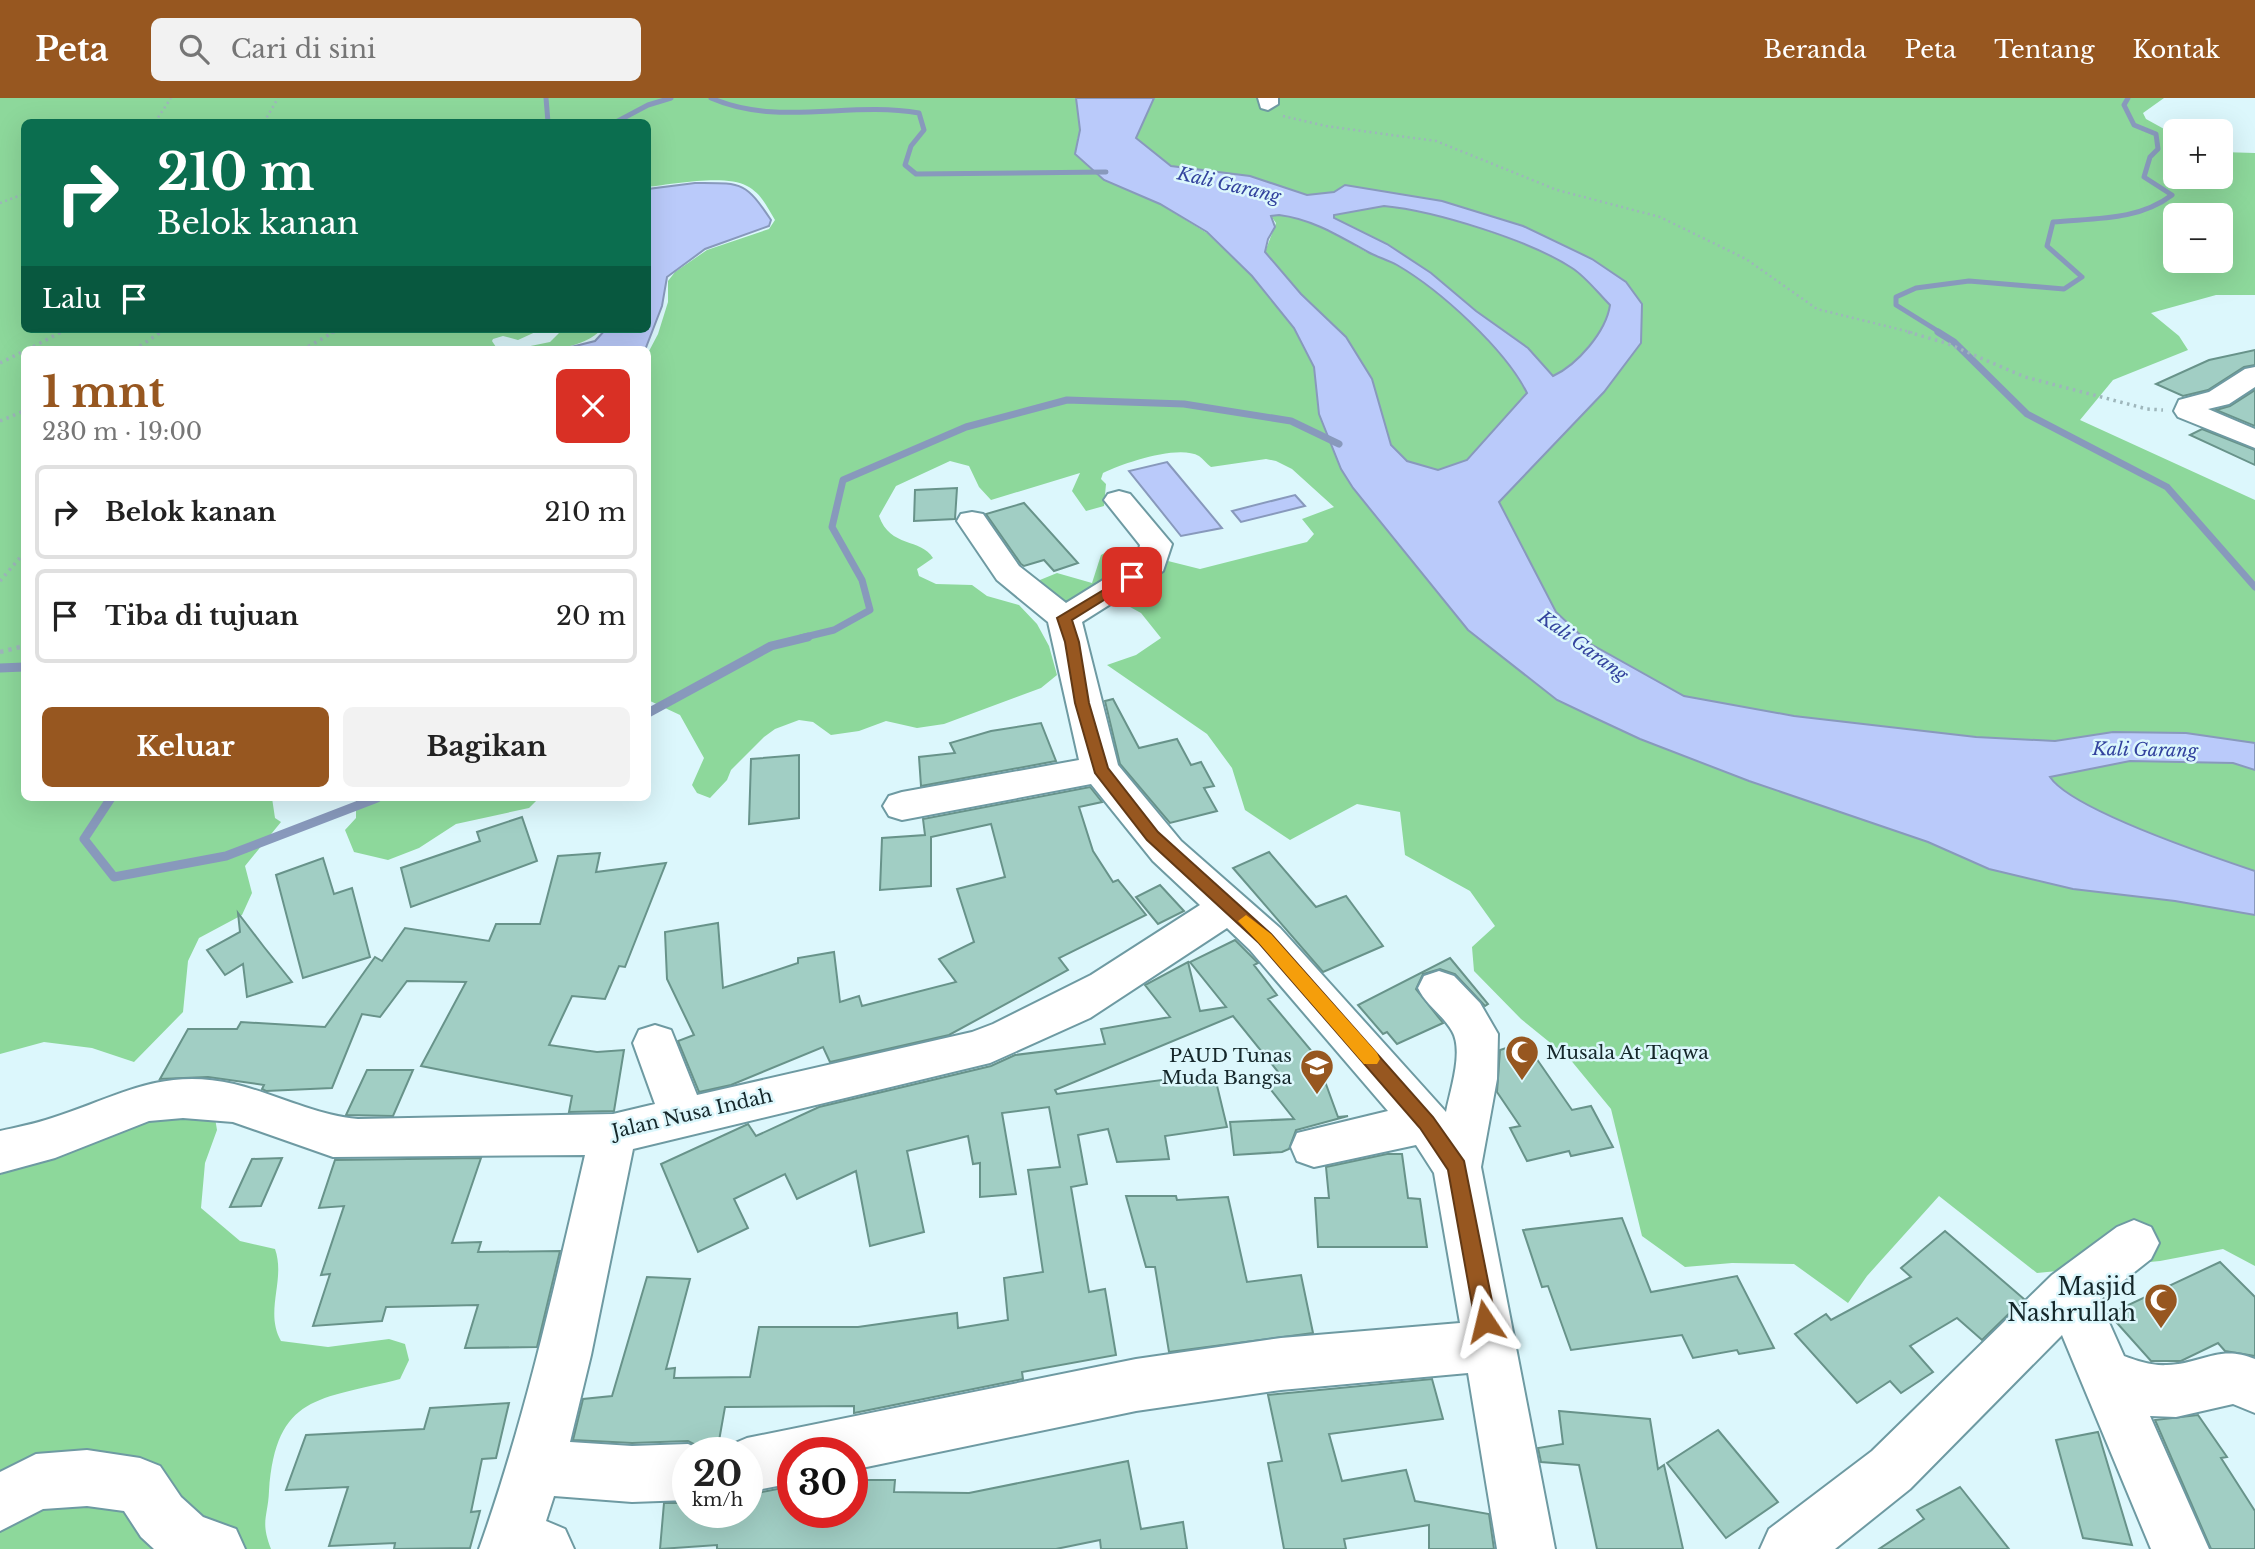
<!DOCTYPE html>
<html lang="id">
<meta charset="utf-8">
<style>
body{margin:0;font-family:"Libre Baskerville",serif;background:#f2f2f2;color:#222;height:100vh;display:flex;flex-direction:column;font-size:26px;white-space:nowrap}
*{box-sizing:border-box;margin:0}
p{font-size:23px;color:#767676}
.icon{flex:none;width:38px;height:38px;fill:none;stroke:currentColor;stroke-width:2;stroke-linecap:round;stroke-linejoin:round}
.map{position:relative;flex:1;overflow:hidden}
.side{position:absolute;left:21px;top:248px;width:630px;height:455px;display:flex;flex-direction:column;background:#fff;border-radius:10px;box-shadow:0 7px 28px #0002}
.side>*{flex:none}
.banner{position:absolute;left:21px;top:21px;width:630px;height:214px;border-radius:10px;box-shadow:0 7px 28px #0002;background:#0b6e4f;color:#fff;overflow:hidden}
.controls{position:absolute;left:2163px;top:21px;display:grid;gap:14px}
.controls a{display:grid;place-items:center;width:70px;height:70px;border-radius:10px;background:#fff;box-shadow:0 7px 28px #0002;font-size:35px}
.speed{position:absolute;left:672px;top:1339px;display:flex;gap:14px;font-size:35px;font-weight:700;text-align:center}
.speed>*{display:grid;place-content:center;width:91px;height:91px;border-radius:50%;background:#fff;box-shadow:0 7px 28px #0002;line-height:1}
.speed small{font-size:18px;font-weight:400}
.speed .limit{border:10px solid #d22;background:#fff;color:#111}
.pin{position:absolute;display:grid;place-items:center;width:60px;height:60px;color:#fff;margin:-30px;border-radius:14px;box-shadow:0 4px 10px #0006}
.me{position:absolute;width:77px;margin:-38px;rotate:350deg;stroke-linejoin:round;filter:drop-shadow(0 0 5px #0008)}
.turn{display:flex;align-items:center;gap:24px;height:147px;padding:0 21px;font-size:32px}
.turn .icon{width:91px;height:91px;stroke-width:2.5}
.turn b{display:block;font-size:49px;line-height:60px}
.then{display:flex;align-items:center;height:66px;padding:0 21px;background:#0003;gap:14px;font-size:26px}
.round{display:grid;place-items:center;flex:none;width:74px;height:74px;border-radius:10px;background:#f2f2f2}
.head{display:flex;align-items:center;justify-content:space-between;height:119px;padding:0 21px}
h1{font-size:42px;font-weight:700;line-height:52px;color:#975720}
.cta{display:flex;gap:14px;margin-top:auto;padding:14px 21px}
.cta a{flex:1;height:80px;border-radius:10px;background:#975720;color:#fff;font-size:28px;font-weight:700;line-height:80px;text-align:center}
.cta a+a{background:#f2f2f2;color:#222}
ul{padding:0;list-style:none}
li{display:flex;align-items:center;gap:21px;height:94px;margin:0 14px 10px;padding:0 7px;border:4px solid #e0e0e0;border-radius:10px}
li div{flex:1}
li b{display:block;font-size:26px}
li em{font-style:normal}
header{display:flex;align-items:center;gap:42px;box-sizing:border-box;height:98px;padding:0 35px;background:#975720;color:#fff}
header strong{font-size:33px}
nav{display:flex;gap:38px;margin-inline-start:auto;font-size:24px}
.search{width:490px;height:63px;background:#f2f2f2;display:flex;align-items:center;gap:18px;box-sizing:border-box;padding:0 24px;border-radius:10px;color:#767676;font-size:26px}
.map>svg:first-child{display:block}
.green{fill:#8dd89b;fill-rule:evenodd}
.water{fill:#bacafa;stroke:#8899bc;stroke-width:2;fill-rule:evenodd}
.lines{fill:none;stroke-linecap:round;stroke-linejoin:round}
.stream-far2{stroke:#8899bc;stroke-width:5}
.stream-far1{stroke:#8899bc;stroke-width:7}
.stream{stroke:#8899bc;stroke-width:9}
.building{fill:#a1cec4;stroke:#68938a;stroke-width:2}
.minor-casing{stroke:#6e9aa2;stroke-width:4}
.path-far2{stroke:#9eb6bb;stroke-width:2.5;stroke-dasharray:2 3.5;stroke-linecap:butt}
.path-far1{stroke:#9eb6bb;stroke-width:3.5;stroke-dasharray:2.5 4.5;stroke-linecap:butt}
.path{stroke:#9eb6bb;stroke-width:4.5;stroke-dasharray:3.5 5;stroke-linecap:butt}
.minor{fill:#fff;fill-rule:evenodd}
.route{fill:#975720;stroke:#623915;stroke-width:2}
.slow{fill:#f59e0b}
.labels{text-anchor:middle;stroke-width:5;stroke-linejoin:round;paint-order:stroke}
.far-water-label{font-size:18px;font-style:italic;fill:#33439e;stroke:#dcf7fc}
.poi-label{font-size:19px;fill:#15272a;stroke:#dcf7fc;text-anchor:start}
.street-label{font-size:19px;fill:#15272a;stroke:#dcf7fc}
.near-poi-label{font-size:23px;fill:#15272a;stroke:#dcf7fc;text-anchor:end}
</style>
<header>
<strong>Peta</strong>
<div class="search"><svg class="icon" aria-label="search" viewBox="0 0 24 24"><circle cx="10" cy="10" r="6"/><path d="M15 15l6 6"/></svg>Cari di sini</div>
<nav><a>Beranda</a><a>Peta</a><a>Tentang</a><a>Kontak</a></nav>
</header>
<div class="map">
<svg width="2255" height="1451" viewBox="0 0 2255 1451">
<rect width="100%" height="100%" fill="#dcf7fc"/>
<g class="green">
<path d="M0 0H1076L1080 32 1077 43 1104 82 1160 106 1207 135 1252 178 1294 230 1314 269 1319 316 1353 390 1468 532 1557 602 1640 641 1749 683 1928 744 1989 771 2073 791 2175 803 2255 817V1168L2223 1151 2160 1163 2037 1175 1939 1098 1867 1178 1848 1205 1794 1166 1732 1165 1685 1169 1642 1138 1611 1011 1569 960 1521 921 1474 873 1472 849 1495 828 1470 793 1405 757 1400 714 1357 706 1290 742 1245 712 1232 670 1207 636 1107 567 1136 557 1161 540 1141 515 1121 504 1067 515 1035 484 1057 475 1092 485 1101 457 1110 452 1145 450 1160 461 1200 471 1307 444 1314 436 1302 421 1334 409 1292 371 1276 363 1266 361 1211 369C1207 366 1203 361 1199 358 1179 346 1123 365 1103 375L1101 381 1106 386 1104 408 1086 413 1072 393 1080 375 991 402 979 389 969 368 950 363 896 388 879 418C890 450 921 440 933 460L917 471 919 478 936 486 972 487 987 498 1019 507 1037 526 1049 548 1057 577 1041 590 944 626 917 630 886 623 859 633 831 637 813 624 799 622 775 631 764 639 731 672 727 682 710 700 697 695 692 687 704 660 680 617 648 602V255L658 236 668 204V183L675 174 707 152 769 131 775 122C767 109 762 96 747 88 726 76 672 86 648 89V24H24V231H542L518 242 503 238 493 241 492 243 496 249 494 252H24V700H272L275 720 281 724 245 768 252 795 242 817 199 840 188 863 183 914 134 964 92 950 44 944 0 956Z"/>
<path d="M1154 0H2164L2143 15 2146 21 2175 37V79H2221V54L2255 55V197H2216L2151 215 2179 238 2188 252 2113 282 2080 322 2255 402V645L2186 635 2113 634 2055 643 1976 639 1794 618 1684 598 1589 545 1556 514 1499 404 1604 294 1641 245 1592 161 1523 128 1442 103 1345 87 1334 94 1307 97 1250 78 1171 68 1135 40ZM2175 117H2221V163H2175Z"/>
<path d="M1384 107C1435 114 1529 142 1572 170 1586 179 1598 195 1610 207 1606 235 1577 266 1553 278L1528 250 1476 213 1431 175 1387 146 1334 121V117Z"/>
<path d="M1279 117C1310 121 1336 136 1363 152 1374 158 1386 161 1397 167 1447 196 1499 244 1527 295L1467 362 1438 372 1407 363 1391 347 1372 281 1346 239 1301 196 1265 154 1276 125 1271 118Z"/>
<path d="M556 231H602C580 254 540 252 511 252L550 244 559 235Z"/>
<path d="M2130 663 2233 665 2255 672V773C2212 759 2073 713 2050 679Z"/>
<path d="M356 700H539L529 710 456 726 419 750 388 762 354 754 345 732 356 720Z"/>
<path d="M148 1017 215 1020 217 1032 205 1065 201 1110 240 1143 275 1151C286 1182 264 1213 281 1243L328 1249 389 1241 405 1246 409 1262 400 1281C319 1302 276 1296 269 1393 268 1419 260 1423 271 1451H0V1077Z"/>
</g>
<g class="water">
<path d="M1076 0H1154L1136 40 1171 68 1250 78 1307 97 1334 94 1345 87 1442 103 1523 128 1592 161 1626 184 1642 206 1641 245 1604 294 1499 404 1556 514 1589 545 1684 598 1794 618 1976 639 2055 643 2113 634 2186 635 2255 645V672L2233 665 2130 663 2050 679C2072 712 2213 759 2255 773V817L2175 803 2073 791 1989 771 1928 744 1749 683 1640 641 1595 620 1557 602 1468 532 1353 390 1341 371 1319 316 1314 269 1294 230 1252 178 1207 134 1160 106 1104 82 1075 56 1080 32ZM1384 108C1435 113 1529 142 1572 170 1586 179 1598 195 1610 207 1606 234 1577 267 1553 278L1528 250 1476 213 1431 175 1387 146 1334 120V117ZM1279 117C1312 121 1339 138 1368 154 1377 159 1388 162 1397 167 1440 192 1505 251 1527 295L1467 362 1438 372 1407 363 1391 347 1372 281 1346 239 1301 196 1265 154 1268 141 1275 129 1271 118Z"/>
<path d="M695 85C742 85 745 83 771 122L769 128 705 151 667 179 662 208 645 252H559L595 243 606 231H648V91Z"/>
<path d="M1167 364 1222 430 1181 438 1129 373Z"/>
<path d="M1295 397 1305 408 1241 424 1232 413Z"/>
</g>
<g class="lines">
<g class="stream-far2">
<path d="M546 0 548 24"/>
<path d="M711 0C777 29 849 3 919 15L924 32 911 48 905 67 916 76 1106 74"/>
<path d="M616 24 648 7 671 0"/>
<path d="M1941 235 1896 207V199L1916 190 1969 183 2064 191 2082 179 2047 148 2053 124C2094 120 2138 123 2172 97L2144 79 2150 59 2158 51 2156 36 2134 27 2124 7 2128 0"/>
</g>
<g class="stream-far1">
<path d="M1938 234 1954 244 2027 316 2167 389 2255 489"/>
<path d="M801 540 834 532 870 512 862 482 832 429 843 382 966 329 1067 302 1184 306 1291 323 1339 346"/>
</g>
<g class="stream">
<path d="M0 570 24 569"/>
<path d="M648 615 771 548 808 539"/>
<path d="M111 700 84 741 114 779 226 758 377 700"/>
</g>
</g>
<g class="building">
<path d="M2255 252V267L2244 269 2208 292 2183 298 2156 286 2209 262Z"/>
<path d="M2255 292V328L2216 312 2230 308Z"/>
<path d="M2202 331 2255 352V367L2190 337Z"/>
<path d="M957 390 955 421 914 423 915 392Z"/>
<path d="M1024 405 1078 465 1054 473 1044 462 1024 468 1021 466 986 416Z"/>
<path d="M1113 601 1139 650 1177 641 1191 667 1201 664 1214 688 1204 690 1217 713 1170 725 1120 666 1105 603Z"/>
<path d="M1041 625 1056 663 921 688 919 659 955 655 950 645 991 633Z"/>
<path d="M799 657V720L749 726 751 661Z"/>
<path d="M1090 689 1102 704 1079 709 1093 753 1113 784 1118 782 1146 817 1059 860 1068 872 949 937 830 964 823 949 731 987 699 994 678 943 694 937 667 881 665 834 718 825 723 890 798 865V860L834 854 840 904 859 898 862 908 956 884 939 861 974 844 957 791 1005 779 991 726 931 739V788L880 792 882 740 925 737 923 721Z"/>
<path d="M522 719 537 763 411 809 401 770 480 743 477 734Z"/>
<path d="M1269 754 1316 809 1346 798 1383 848 1323 874 1233 770Z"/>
<path d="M600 755 596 774 666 765 625 869 619 868 605 901 572 898 549 947 597 954 624 952 614 1013 569 1014 572 998 421 968 466 884 407 883 380 919 362 916 332 990 266 993 262 991 264 987 208 979 160 981 188 931H237L241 924 325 929 375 859 382 863 405 830 489 843 496 826H540L558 758Z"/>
<path d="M323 760 334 796 352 790 370 859 303 880 276 777Z"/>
<path d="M1160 787 1184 813 1158 826 1136 799Z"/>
<path d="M238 815 264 849 292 884 247 899 243 866 225 877 207 852 240 834Z"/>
<path d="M1235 842 1258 865 1254 867 1277 897 1268 901 1330 975 1323 978 1338 1019 1348 1018 1296 1032 1289 1051 1282 1054 1234 1057 1230 1024 1294 1021 1268 988 1283 980 1233 918 1055 992 1057 996 1214 975 1227 1029 1165 1038 1169 1061 1117 1064 1108 1031 1078 1037 1087 1086 1071 1089 1089 1194 1105 1191 1116 1257 1022 1274 1023 1281 854 1315V1308L725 1309 717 1354H709L688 1343 632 1345 573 1342 583 1301 612 1298 647 1179 690 1181 666 1271 675 1270 674 1280 750 1279 759 1229H858L957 1215 958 1230 1008 1222 1004 1180 1043 1174 1028 1072 1060 1069 1049 1009 1002 1015 1016 1096 980 1099V1065L973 1066 968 1038 907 1053 924 1134 870 1148 856 1073 797 1101 785 1076 734 1101 748 1130 698 1154 661 1066 748 1026 756 1038 819 1009 991 968 1015 957 1105 946 1101 931 1170 919 1145 887 1188 864 1200 913 1226 909 1190 864Z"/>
<path d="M1450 860 1488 906 1485 908 1455 876 1440 871 1423 876 1416 891 1443 925 1397 946 1387 934 1383 936 1358 907Z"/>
<path d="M1525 944 1572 1012 1591 1008 1613 1049 1571 1058 1569 1053 1527 1063 1510 1030 1520 1028 1497 994 1500 952Z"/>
<path d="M367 972H413L393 1018 346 1017Z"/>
<path d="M1387 1056H1402L1408 1100 1420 1101 1427 1149H1318L1315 1100H1329L1326 1069Z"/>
<path d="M282 1060 261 1108 230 1109 252 1061Z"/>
<path d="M481 1060 452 1145 481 1144 478 1154 560 1153 537 1249 465 1250 478 1207 386 1209 382 1223 313 1228 330 1176 321 1177 344 1108 319 1110 335 1062Z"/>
<path d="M1126 1098H1176L1177 1102 1228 1099 1247 1184 1301 1177 1313 1235 1169 1254 1155 1169H1146Z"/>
<path d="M1622 1120 1651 1194 1737 1178 1774 1250 1739 1256 1737 1252 1693 1260 1682 1237 1571 1252 1548 1188 1542 1189 1523 1132Z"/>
<path d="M1945 1133 2024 1201 1982 1242 1957 1220 1910 1248 1933 1274 1901 1295 1890 1283 1857 1305 1795 1236 1826 1216 1831 1222 1911 1179 1901 1170Z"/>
<path d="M2220 1164 2255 1199V1258L2225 1253 2218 1245 2181 1263H2151L2109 1216Z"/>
<path d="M1432 1281 1443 1321 1329 1336 1342 1383 1406 1372 1415 1403 1489 1416 1494 1451H1429V1427L1344 1441 1346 1451H1284L1268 1365 1282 1363 1268 1297Z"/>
<path d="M509 1305 496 1360 482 1361 471 1414 480 1413 470 1450 394 1451 395 1445 329 1448 348 1389 286 1392 306 1337 424 1331 430 1310Z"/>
<path d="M1559 1313 1650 1321 1658 1371 1664 1367 1683 1451H1597L1579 1367 1541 1364 1538 1350 1563 1346Z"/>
<path d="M2198 1317 2227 1359 2221 1360 2255 1413V1451H2211L2155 1322Z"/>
<path d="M1718 1332 1778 1404 1726 1440 1667 1365Z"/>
<path d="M2098 1334 2132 1447 2083 1440 2056 1342Z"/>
<path d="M1128 1363 1141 1431 1183 1424 1187 1451H1101L1100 1442 1056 1451H717V1447L660 1451 664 1405H688V1414H747V1397L793 1388V1414H852V1382H895L894 1394 969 1395Z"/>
<path d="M1960 1389 2009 1451H1879L1924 1421 1917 1412Z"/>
</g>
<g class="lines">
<g class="minor-casing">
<g id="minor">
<path d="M1258 0H1278V6L1268 12 1261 10Z"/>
<path d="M2255 269V289L2229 306 2208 311 2255 331V350L2178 319 2174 313 2179 302 2209 294 2245 271Z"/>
<path d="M1119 393 1130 396 1172 446 1163 473 1082 524 1118 667 1181 743 1280 830 1446 1014C1450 993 1464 953 1452 933 1443 917 1426 907 1418 890L1424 878 1439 873 1454 878 1480 905 1498 936 1497 981 1481 1069 1555 1451H1497L1468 1275 1281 1292 1136 1313 852 1372V1354H793V1385L747 1394V1354H725L728 1348 747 1340 1136 1261 1281 1240 1460 1225 1434 1075 1416 1047 1314 1069 1297 1063 1291 1049 1297 1035 1388 1013 1250 852 1227 830 1090 920 990 965 633 1051 591 1257 570 1344 632 1348 688 1346 707 1354H688V1402L632 1404 554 1398 546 1423 565 1431 574 1451H479C525 1322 554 1190 585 1057L333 1059 233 1024 183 1020 149 1023 55 1060 0 1075V1033C17 1029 35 1026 52 1020 118 999 160 969 234 986 276 996 314 1017 358 1021L613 1016 655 1006 633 945 639 932 655 927 671 932 697 997 972 934 993 926 1091 877 1200 807 1153 763 1091 686 902 722 889 718 883 708 889 698 902 694 1079 662 1048 524 997 482 957 423 961 416 972 414 983 416 1019 468 1066 505 1137 461 1140 447 1104 402 1108 396Z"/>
<path d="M2134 1122 2151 1129 2159 1145 2151 1161 2099 1202 2124 1258C2137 1263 2153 1268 2167 1267 2202 1266 2219 1246 2255 1261V1315L2233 1306 2176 1319 2150 1318 2209 1451H2151L2062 1237 1910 1391 1835 1451H1760L1769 1431 1872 1353 2052 1177 2117 1129Z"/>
<path d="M87 1352 140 1360 160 1368 181 1399 203 1419 236 1431 245 1451H154L141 1439 124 1413 87 1408 43 1411 0 1433V1374L36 1356Z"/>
</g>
</g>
<g class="path-far2">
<path d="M1283 18 1326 28 1436 43 1557 92 1660 119 1746 161 1817 211 1914 235"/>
<path d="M155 24 171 0"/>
<path d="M264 24 278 0"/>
<path d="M0 105 24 96"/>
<path d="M58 235 66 231"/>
<path d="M158 235 165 231"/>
<path d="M331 235 339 231"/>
</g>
<g class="path-far1">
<path d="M1908 234 1946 245 2025 279 2147 311 2163 312"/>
<path d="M27 252 61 234"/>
<path d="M134 252 161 234"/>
<path d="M302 252 334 234"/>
<path d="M0 265 24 253"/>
<path d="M0 323 24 313"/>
<path d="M0 483 24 455"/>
</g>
<path class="path" d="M0 554 24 548"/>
<use href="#minor" class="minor"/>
</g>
<path class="route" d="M1132 475 1138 479 1136 482 1072 522 1079 544 1089 605 1108 670 1158 734 1271 836 1433 1019 1464 1063 1496 1223 1493 1230 1485 1233 1478 1230 1475 1223 1448 1072 1420 1030 1259 845 1147 742 1095 675 1075 605 1065 544 1057 520Z"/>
<path class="slow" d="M1246 817 1271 836 1377 955 1380 961 1377 966H1364L1259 845 1238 823Z"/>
<defs>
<g id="mosque-pin" transform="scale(1.75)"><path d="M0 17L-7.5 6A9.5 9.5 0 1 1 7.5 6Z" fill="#975720" stroke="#dcf7fc"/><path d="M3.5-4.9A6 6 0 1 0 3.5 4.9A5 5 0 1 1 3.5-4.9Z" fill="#fff"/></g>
<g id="school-pin" transform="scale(1.75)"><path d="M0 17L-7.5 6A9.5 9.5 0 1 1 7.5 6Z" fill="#975720" stroke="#dcf7fc"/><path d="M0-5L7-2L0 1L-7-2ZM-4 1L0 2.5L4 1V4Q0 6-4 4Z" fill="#fff"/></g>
</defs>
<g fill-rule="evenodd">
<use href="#mosque-pin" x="1522" y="954"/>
<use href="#school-pin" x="1317" y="968"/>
<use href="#mosque-pin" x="2161" y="1202"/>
</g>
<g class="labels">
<g class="far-water-label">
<text transform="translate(1229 87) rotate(13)" y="6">Kali Garang</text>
<text transform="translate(1583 548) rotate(36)" y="6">Kali Garang</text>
<text transform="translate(2145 652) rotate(1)" y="6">Kali Garang</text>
</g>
<g class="poi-label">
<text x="1546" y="961">Musala At Taqwa</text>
<text x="1292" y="964" text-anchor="end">PAUD Tunas<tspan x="1292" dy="22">Muda Bangsa</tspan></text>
</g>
<g class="street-label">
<text transform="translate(692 1015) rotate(-13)" y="7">Jalan Nusa Indah</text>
</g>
<g class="near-poi-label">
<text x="2136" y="1197">Masjid<tspan x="2136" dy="26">Nashrullah</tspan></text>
</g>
</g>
</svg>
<div class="controls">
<a>+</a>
<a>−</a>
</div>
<div class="speed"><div>20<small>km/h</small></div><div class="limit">30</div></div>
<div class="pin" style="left:1132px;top:479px;background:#d93025"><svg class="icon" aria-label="arrive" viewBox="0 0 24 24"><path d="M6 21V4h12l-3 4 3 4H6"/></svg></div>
<svg class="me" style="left:1485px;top:1223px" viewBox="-20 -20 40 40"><path d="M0-17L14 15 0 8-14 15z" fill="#975720" stroke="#fff" stroke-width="4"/></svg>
<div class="banner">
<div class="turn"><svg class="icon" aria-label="right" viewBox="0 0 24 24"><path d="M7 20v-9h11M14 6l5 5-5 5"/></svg><div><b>210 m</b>Belok kanan</div></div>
<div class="then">Lalu<svg class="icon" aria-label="arrive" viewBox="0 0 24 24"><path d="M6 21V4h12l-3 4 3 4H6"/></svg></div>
</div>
<section class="side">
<div class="head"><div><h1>1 mnt</h1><p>230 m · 19:00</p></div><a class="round" style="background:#d93025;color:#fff"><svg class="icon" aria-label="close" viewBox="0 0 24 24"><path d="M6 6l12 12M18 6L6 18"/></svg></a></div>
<ul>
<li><svg class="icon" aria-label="right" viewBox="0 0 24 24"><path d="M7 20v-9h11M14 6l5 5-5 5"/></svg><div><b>Belok kanan</b></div><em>210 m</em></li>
<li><svg class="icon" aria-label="arrive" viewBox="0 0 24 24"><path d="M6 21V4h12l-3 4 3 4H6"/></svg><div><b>Tiba di tujuan</b></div><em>20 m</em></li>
</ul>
<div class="cta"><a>Keluar</a><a>Bagikan</a></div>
</section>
</div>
